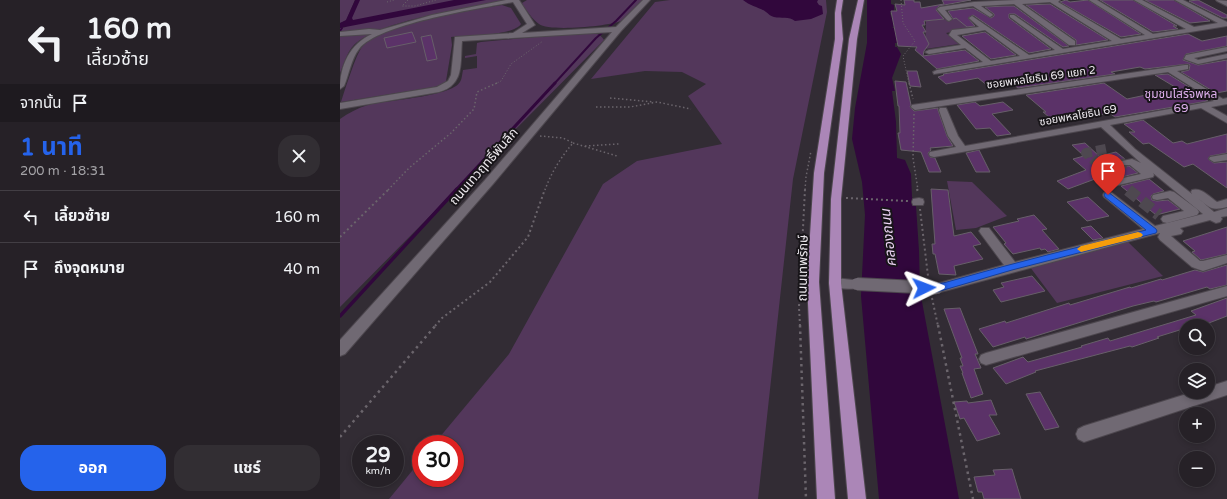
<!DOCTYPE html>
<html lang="th">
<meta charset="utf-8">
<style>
body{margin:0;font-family:"Varela Round","Noto Sans Thai",sans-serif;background:#322e33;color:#f1f3f6;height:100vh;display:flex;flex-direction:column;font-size:15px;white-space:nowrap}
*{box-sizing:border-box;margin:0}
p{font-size:13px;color:#a4a3a7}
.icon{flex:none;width:22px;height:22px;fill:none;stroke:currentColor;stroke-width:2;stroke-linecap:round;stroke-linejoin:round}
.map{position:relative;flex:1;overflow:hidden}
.sheet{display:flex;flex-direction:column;background:#262127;width:340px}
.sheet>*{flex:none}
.banner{background:#262127;color:#f1f3f6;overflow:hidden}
.tools{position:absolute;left:839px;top:319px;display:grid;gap:8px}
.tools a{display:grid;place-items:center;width:36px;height:36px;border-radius:50%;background:#262127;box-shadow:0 2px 6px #0003,0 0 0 1px #423e44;font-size:20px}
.speed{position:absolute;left:12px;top:435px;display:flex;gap:8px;font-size:20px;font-weight:700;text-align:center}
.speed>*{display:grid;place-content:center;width:52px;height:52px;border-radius:50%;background:#262127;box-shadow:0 2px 6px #0003,0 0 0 1px #423e44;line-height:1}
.speed small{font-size:10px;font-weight:400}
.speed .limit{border:6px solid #d22;background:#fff;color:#111}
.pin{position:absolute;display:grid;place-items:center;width:34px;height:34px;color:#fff;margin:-41px -17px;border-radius:50% 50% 50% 0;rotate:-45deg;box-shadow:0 0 4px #0007}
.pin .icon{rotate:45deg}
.me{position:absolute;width:44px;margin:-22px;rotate:87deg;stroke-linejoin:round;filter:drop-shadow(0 0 3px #0008)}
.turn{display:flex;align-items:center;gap:14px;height:84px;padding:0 20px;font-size:18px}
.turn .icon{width:52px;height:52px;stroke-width:2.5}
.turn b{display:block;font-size:28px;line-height:34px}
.then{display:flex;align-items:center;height:38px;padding:0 20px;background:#0003;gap:8px;font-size:15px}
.round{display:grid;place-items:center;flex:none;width:42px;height:42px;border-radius:16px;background:#322e33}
.summary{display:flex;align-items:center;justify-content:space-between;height:68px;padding:0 20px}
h1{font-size:24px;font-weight:700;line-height:30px;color:#2563eb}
.primary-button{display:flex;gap:8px;margin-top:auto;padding:8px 20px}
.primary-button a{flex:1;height:46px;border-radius:16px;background:#2563eb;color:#fff;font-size:16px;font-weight:700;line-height:46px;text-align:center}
.primary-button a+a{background:#322e33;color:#f1f3f6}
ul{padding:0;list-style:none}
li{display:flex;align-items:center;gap:12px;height:52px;padding:0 20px;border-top:1px solid #423e44}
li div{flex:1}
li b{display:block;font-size:15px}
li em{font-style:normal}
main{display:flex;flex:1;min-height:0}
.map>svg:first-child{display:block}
.green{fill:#53375b}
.water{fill:#31073c}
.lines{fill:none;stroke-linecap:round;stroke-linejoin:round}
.stream-far2{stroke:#31073c;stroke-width:2}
.stream-far1{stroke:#31073c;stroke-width:3}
.stream{stroke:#31073c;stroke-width:3.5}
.building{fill:#5b3268;stroke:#675f69}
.minor-tunnel-far1{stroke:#4e4850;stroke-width:10;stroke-dasharray:10 4.5;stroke-linecap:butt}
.minor-tunnel{stroke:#4e4850;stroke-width:12;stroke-dasharray:12 6;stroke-linecap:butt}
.minor-casing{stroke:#4d474e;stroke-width:2}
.major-casing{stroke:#4d474e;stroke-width:2}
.path-far3{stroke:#6b656c;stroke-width:1;stroke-dasharray:1 2;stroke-linecap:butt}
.path-far2{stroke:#6b656c;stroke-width:1.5;stroke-dasharray:1.5 2.5;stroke-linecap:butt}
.path-far1{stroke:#6b656c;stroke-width:2;stroke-dasharray:2 3;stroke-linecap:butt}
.path{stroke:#6b656c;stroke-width:2.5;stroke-dasharray:2.5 4;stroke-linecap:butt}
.minor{fill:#706973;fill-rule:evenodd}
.major{fill:#ab86b7;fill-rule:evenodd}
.minor-bridge-casing{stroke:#4d474e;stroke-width:14;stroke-linecap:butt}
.minor-bridge{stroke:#706973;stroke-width:12}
.route{fill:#2563eb;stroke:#184099}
.slow{fill:#f59e0b}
.labels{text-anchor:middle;stroke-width:4;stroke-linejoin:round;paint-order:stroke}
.far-street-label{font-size:11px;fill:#ede9ee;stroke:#181519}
.far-neighbourhood-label{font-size:12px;fill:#dfb0ee;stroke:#181519}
.street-label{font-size:13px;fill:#ede9ee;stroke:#181519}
.water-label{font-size:14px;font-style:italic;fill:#efd6f7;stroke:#181519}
</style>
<main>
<section class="sheet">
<div class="banner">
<div class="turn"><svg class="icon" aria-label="left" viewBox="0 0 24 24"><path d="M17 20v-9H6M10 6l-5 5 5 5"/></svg><div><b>160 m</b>เลี้ยวซ้าย</div></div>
<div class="then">จากนั้น<svg class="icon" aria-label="arrive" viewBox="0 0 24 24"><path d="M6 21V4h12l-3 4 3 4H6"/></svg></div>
</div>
<div class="summary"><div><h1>1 นาที</h1><p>200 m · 18:31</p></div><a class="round"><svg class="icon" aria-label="close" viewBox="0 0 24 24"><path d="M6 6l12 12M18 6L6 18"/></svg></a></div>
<ul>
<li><svg class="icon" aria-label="left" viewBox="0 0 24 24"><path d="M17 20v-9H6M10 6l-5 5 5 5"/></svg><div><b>เลี้ยวซ้าย</b></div><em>160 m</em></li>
<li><svg class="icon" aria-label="arrive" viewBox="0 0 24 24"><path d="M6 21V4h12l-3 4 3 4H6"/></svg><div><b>ถึงจุดหมาย</b></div><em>40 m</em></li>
</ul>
<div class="primary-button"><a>ออก</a><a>แชร์</a></div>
</section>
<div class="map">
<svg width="887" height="499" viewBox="0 0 887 499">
<rect width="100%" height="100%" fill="#322c34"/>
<g class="green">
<path d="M0 0H15L6 21 0 23Z"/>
<path d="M19 0H167C129 8 40 20 14 45 7 52 4 64 0 73V36L13 31 0 32V28L6 27Z"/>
<path d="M187 0H303C296 6 289 17 281 21 269 26 209 32 199 24 193 20 188 12 183 6L182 3Z"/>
<path d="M330 0H486L487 12 453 179 418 499H49L81 460V478H115V444H94L169 354 263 184 297 161 382 144 348 96 366 84 342 72 305 71 251 79 315 2Z"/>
<path d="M162 5 171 8 181 24C173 36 125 36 111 37L112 45 106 81 100 86 1 102C5 90 16 54 22 47 41 24 130 10 162 5Z"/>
<path d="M623 17 636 27 606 33 619 44 585 49 586 21Z"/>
<path d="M247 32C254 33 260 33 264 40L0 307V119C8 113 18 108 28 105 46 100 111 97 120 82 122 79 122 74 123 70L137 68V56L125 58V56L136 54 137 43 141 42Z"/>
<path d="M607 181 632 182 667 216 636 228 616 230Z"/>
<path d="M787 241 823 276 717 303 690 267Z"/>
</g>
<g class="water">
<path d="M15 0H20L12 18 13 20 114 0H146L0 28V23L6 20Z"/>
<path d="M403 0H478L477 2 479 5 482 6 483 14 471 19 455 21C449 16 441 19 434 17 430 16 429 14 426 12 419 7 410 6 403 0Z"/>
<path d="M527 0H551V4L554 5V11L550 13 554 23 559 26 552 27 555 29 559 43H555V47H557L561 54 552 78 555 91H552L556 122 557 158 565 160 571 174 572 197 576 206 579 251 580 291 619 499H539L521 296 525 215 522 182 512 139 515 108 527 43Z"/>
</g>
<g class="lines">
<g class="stream-far2">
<path d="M0 31 2 28"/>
<path d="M214 84 256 38 276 21 296 0"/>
</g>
<path class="stream-far1" d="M116 190 215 83"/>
<path class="stream" d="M0 316 117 189"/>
</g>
<g class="building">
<path d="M564 0H574V2H580L581 8 604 4 602 0H631L599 6 596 10 604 19 584 21 585 25H582L586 32H583L589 44 584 51 583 56 625 50 639 61 597 69 575 50 577 47 558 46 551 11H557L555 4 565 5Z"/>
<path d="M726 0 730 2 748 0 801 34 781 37 720 2Z"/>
<path d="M760 0H793L837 26H833L838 29 813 32Z"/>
<path d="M805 0H834L870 21 850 23Z"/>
<path d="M858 0 887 15V18H883L849 1Z"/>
<path d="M710 4 768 40 736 45V40L686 5Z"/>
<path d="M665 6H674L729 46 723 47 675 14H669V18L711 49 689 53 633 15 628 18 635 26 627 27 616 18 613 19 608 11 633 8 651 18 654 16V14L645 7Z"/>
<path d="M72 32 76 42 47 48 44 38Z"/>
<path d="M645 32 676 55 651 59 622 36Z"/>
<path d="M848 34 862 41 887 36V46L846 54 843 60 858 65 887 60V91L876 93 841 72 849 70 850 65 848 64 805 69 800 67 771 72 775 74 678 88 674 85 648 86 638 78 606 84 598 77 604 75 603 74Z"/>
<path d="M91 35 97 59 87 61 81 37Z"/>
<path d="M567 71H577L581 87 570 86Z"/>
<path d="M828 74 867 98 864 99 868 101 775 117 769 113 719 123H716L703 112H706L686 95 764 83 787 99 806 95 809 97 840 90 815 75Z"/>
<path d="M555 81 566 82 571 105 570 107 574 111 598 108V110L607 136 613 146 590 148 591 150 588 153 590 157 595 158 601 172H589L581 152 561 150 558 133H560L559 106H558Z"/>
<path d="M635 102 640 106 663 102 673 110 652 114 671 134 657 136 650 128 636 129 617 105Z"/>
<path d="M803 120 833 143 842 141 847 144 887 134V153L870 156 868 159 874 163 887 162V188L853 164 844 167 809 143 803 144 789 132H795L784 124Z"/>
<path d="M745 143 759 156 776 152 785 159 781 160V166H789L798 173 770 180 768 182V185L763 186 755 179 728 189 717 181 746 170 733 159 744 156 732 145Z"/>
<path d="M639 150 650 172H636L626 153Z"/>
<path d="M809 179 824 191 813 194 811 196 812 200 817 201 828 200 840 209 816 215 781 186Z"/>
<path d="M591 189 608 190 614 236 631 232 641 244 633 246 643 259 614 266 616 275 599 274 595 254H593L592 244H595Z"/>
<path d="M748 197 769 216 747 221 727 202Z"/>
<path d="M694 215 707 229 702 230 719 249 708 252 705 249 701 250 700 248 673 254 664 244 666 243 653 227 679 221 677 219Z"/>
<path d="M751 226 763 238 753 240 741 228Z"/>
<path d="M887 227V254L861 260 852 252 855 251 843 241Z"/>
<path d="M887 265V285L870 289 867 287 816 302 814 301 793 306 686 339 685 337 653 347 639 329 665 321 666 323 729 303 730 305 790 287 791 288 821 279 822 280 855 270 863 272Z"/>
<path d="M692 276 705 291 661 302 653 290 664 287 661 283Z"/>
<path d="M887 298V316L861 326H846V328L817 337 819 338 792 347 790 346 695 371 696 372 666 384 653 368 683 357 688 362 742 347 741 346 768 338 770 341 856 315 851 311Z"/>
<path d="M620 308 638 354H635L641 368 634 369 643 394 631 398 622 373H623L620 366H623L620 358H622L604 309Z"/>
<path d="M700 392 719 427 705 430 686 394Z"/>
<path d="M651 400 657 415H649L660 434 637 441 624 418 620 419 614 402 627 401 628 403Z"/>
<path d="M672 469 681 499H644L642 492H638L634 477 655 475 653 470Z"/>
</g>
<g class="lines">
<path class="minor-tunnel-far1" d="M766 149 746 153 763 168 786 163"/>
<path class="minor-tunnel" d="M788 190 819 215"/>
<g class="minor-casing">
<g id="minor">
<path d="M166 0H179L195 25 182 33 276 27 303 0H310L281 31 153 184 5 354 0 356V340L145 180 272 32 122 41C120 62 125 85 99 92L0 109V103L97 87 108 81 111 75 115 37 173 33 187 24 173 2C139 9 40 23 19 49 11 59 9 75 4 86L0 89C0 65 10 44 32 34L0 36V32L29 29 40 30 92 15Z"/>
<path d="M676 0H720L718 2 781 39 805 35 749 0H757L813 34 846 29 794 0H802L854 27 878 23 835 0H843L887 22V26L594 74 593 72 597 70 643 62 625 48 589 54 585 52 589 50 621 45 609 35 612 30 639 27 630 19 629 18 632 16 689 55 715 50 670 17V15H674L723 49 772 41 710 2 682 4 735 41V45H729L674 4 641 6 652 14 653 15 650 17 633 6 605 10 612 19 609 21 607 20 597 9 600 7 634 2ZM645 30 680 56 651 61 617 35Z"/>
<path d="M876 0 887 1V6L877 1Z"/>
<path d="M887 47V51L854 58 858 60 887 54V58L858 64 844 59 846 55Z"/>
<path d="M845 65H848V69L837 71 883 99 887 98V104L871 107 887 116V123L861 108 770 125 795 149 852 194 851 192 852 190C861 187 870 197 877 202L887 199V207C871 211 870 208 858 198L874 212 887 208V216L881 217 882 219 880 222 876 223 870 220 840 228 843 231 841 234 831 236 860 261H863L887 255V263L863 271 852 267 820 240 818 237 820 233 597 293 592 291 591 288 592 285 664 265 641 234 639 231 641 228H649L675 262 803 229 764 197 763 195 764 193H772L815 226 863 214 813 173 814 175 813 177 774 186 770 185 769 183 770 181 801 174 790 165H782L781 163 782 161 792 159 801 163 761 127 594 157 590 156 589 154 590 152 616 147 608 136 599 110 600 108H606L607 110 618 136 625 146 874 101 828 72 575 110 571 107 572 105Z"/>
<path d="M887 154V160L874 162 869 159 870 157Z"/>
<path d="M830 191 834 192 857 209 859 212 857 215 827 223 823 222 821 219 823 216 844 211 828 198 817 200 813 199 812 197 813 195Z"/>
<path d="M579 198 583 199 584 202 583 205H573L572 202 573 199Z"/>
<path d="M495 278 522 281 523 284 522 287C513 290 499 289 490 286L489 283 490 280Z"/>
<path d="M887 286V296L646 365 641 363 639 359 641 355 646 353Z"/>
<path d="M887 381V395L744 442 738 439 736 434 738 429 744 426 853 392H868V387Z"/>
</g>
</g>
<g class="major-casing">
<g id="major">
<path d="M497 0H503L501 13 503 39 484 173 479 282 495 499H477L467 282 474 173 495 39V13Z"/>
<path d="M518 0H524L517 39 501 199V283L526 499H508L489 283 491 199 509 39Z"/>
</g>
</g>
<g class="path-far3">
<path d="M68 0 62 6H75L96 0"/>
<path d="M561 0 563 23 575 41 563 56 569 84"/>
<path d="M47 2 54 0"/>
<path d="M155 84 161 81 171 64 203 41"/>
</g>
<g class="path-far2">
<path d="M569 83 573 99"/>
<path d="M270 98 314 102"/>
<path d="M256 107H290L317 102 351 109"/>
<path d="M574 114 573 158 578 190"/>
<path d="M200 136 223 138 233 143C221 157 211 173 205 190"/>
<path d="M233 143 277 156"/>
<path d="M245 146 279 144"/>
<path d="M48 190 69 168 111 133 134 109 137 92 157 83"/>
<path d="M465 190 466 177 471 151"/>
</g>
<g class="path-far1">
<path d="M577 189 578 193"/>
<path d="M506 198 568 201"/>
<path d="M580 209 588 276"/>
<path d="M0 237 49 189"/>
<path d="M592 298 598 326"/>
<path d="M95 326 102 318 150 282 188 237 205 189"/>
<path d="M460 326 459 307 465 189"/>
</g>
<g class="path">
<path d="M460 325 466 499"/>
<path d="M598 325 633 499"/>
<path d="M0 437 96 325"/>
</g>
<use href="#minor" class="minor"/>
<use href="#major" class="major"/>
<g class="minor-bridge-casing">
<path id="minor-bridge" d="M517 284 597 288"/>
</g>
<use href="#minor-bridge" class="minor-bridge"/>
</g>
<path class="route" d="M768 192 816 229 817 231 816 233 672 270 597 292 580 290 579 288 580 285C588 282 597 285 607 282 673 263 739 247 806 230L765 197 764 195 765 193Z"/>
<path class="slow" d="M798 232 801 233 803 235 801 237 741 252 737 249 741 246Z"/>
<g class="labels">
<g class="far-street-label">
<text transform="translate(701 77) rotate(-8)" y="4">ซอยพหลโยธิน 69 แยก 2</text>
<text transform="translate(738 115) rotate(-10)" y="4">ซอยพหลโยธิน 69</text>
</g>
<g class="far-neighbourhood-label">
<text x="841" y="98">ชุมชนโสรัจพหล<tspan x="841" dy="14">69</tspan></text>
</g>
<g class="street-label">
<text transform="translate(143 166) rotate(-49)" y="5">ถนนเทวฤทธิ์พันลึก</text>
<text transform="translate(462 268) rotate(-89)" y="5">ถนนเทพรักษ์</text>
</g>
<g class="water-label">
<text transform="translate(548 238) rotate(-96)" y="5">คลองถนน</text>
</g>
</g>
</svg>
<div class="tools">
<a><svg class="icon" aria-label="search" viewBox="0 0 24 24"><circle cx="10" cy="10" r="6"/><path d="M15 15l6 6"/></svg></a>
<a><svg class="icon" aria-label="layers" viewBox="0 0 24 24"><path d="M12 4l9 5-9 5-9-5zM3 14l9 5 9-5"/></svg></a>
<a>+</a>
<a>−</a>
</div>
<div class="speed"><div>29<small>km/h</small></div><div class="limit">30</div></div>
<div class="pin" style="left:768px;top:195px;background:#d93025"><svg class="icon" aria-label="arrive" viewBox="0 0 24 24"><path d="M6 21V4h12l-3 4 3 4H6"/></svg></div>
<svg class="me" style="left:584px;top:288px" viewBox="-20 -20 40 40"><path d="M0-17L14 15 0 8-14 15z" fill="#2563eb" stroke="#fff" stroke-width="4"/></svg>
</div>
</main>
